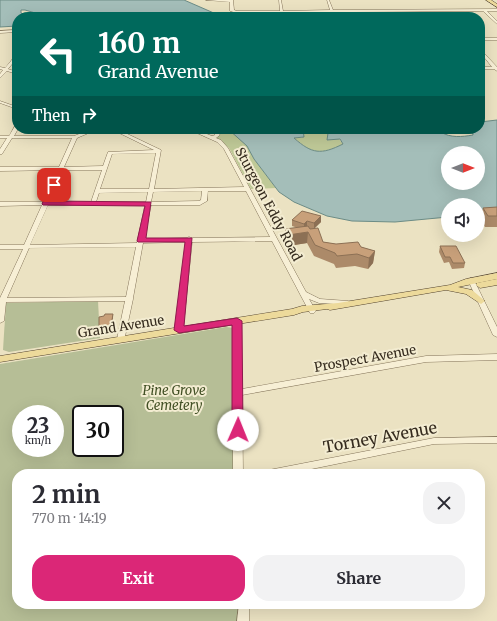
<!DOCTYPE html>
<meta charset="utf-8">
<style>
body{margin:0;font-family:Merriweather,serif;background:#f2f2f3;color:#2b2b33;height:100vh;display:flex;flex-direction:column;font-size:15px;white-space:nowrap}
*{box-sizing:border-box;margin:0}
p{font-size:13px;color:#7c7c81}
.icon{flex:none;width:22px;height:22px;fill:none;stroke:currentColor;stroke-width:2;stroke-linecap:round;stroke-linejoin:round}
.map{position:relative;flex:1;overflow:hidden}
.sheet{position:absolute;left:12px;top:469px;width:473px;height:140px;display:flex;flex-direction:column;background:#fff;border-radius:16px;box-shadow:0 4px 16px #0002}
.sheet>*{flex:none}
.top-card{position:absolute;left:12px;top:12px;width:473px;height:122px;border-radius:16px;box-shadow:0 4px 16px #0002;background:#00695c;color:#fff;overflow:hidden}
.needle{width:26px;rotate:90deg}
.tools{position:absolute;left:441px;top:146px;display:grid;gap:8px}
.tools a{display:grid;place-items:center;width:44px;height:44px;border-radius:50%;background:#fff;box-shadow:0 4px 16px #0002;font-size:20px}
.speed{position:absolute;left:12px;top:405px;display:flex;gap:8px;font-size:20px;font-weight:700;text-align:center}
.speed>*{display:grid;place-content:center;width:52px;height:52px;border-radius:50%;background:#fff;box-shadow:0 4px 16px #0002;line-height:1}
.speed small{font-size:10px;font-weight:400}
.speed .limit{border:2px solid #111;border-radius:6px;background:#fff;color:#111}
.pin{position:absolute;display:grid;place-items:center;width:34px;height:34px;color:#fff;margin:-17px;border-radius:8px;box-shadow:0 2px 6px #0006}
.me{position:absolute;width:44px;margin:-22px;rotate:1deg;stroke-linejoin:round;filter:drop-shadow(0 0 3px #0008)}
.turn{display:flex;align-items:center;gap:14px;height:84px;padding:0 20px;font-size:18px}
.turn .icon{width:52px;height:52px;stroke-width:2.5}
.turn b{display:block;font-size:28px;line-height:34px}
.then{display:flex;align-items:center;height:38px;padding:0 20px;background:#0003;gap:8px;font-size:15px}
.round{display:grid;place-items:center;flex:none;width:42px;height:42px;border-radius:16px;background:#f2f2f3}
.summary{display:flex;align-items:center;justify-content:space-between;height:68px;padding:0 20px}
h1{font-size:24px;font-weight:700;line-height:30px}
.action{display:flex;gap:8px;margin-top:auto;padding:8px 20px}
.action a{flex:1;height:46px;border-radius:16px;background:#db2777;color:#fff;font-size:16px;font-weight:700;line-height:46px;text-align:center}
.action a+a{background:#f2f2f3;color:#2b2b33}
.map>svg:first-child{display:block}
.green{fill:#bfc997}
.cemetery{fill:#b6be96;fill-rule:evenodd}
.water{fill:#a4beb9;stroke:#6c8c86;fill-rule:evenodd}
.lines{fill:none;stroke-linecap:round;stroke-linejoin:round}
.minor-casing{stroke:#84745a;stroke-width:1}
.major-casing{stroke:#52422e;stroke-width:1}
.minor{fill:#f7efd5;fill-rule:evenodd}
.major{fill:#edda9b;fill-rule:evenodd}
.wall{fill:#ac8a69}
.shaded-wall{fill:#8c7055}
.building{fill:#c8a07a;stroke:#8c7055}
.route{fill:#db2777;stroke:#8e194d}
.labels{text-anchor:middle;stroke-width:4;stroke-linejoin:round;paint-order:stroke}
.street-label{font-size:13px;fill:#352b1e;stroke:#f3ecd1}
.park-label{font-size:13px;font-style:italic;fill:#425025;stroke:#f3ecd1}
.near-street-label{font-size:16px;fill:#352b1e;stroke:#f3ecd1}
</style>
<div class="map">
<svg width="497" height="621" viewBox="0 0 497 621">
<rect width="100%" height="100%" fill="#ebe2c2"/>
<g class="green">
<path d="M211 129H228L234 133 247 146 254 159 276 188 251 189 229 148 213 136 215 135Z"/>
<path d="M303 129H315L328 133 331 140 338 138 343 144C320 156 313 154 294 138H302Z"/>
</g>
<g class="cemetery">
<path d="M98 301 100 338 9 352 3 350 6 303Z"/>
<path d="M226 327 234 328 235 474H17V604H239V621H0V364ZM21 414H55V448H21ZM81 414H115V448H81Z"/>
</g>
<g class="water">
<path d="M0 0H184L223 17H49L25 10H21V13L32 17H17V26L0 27Z"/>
<path d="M497 120V209L478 211V205H448V217L395 222 352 221 327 216 294 202 279 192 254 159 247 146 228 129H303L304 137 294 138C312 154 321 155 343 144L340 139 327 140 328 133 315 129H440L441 132C450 138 462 137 473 135L472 129H480V122ZM448 153H478V183H448Z"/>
</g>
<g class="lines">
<g class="minor-casing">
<g id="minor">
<path d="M206 0H233L234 10 237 11H280L279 0H281L283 11 330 10 327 0H329L333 10 497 9V11H487L497 21V24L483 11 237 13 230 11V2Z"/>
<path d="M17 30V32L0 33V31Z"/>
<rect x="480" y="38" width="17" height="2"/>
<path d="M480 49 497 67V71L494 69H480V67H492L480 52Z"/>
<path d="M16 55H17V58L8 69 17 72V74L7 71 0 78V74L3 70 0 69V67L5 68Z"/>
<path d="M0 101 17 107V109L0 103Z"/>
<path d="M15 126H17V129H18L14 136H74L92 129H98L77 138 64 167 103 166 108 152 154 150 111 129H117L161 150 154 189 244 187 224 149 217 142 188 129H194L212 136 215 135 211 129H215L220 135 216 138 221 140 228 148 306 292 320 299 348 301 351 303 348 305 319 303 309 299 316 311 314 313H310L272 241 192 242 183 330 179 332H176L175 330 186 242 143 243 133 298V299L124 341H118L117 339 125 301 6 302 4 321 0 323V298L23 249H0V245H24L42 205 0 206V202H43L58 170 0 171V167H59L72 138H12L2 154H0V149L7 138H0V136H9ZM156 153 149 189H100L112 154ZM63 170H102L91 202H49ZM202 191 201 200 199 201 151 202 153 192ZM208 191H246L270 237 192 238 189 237 186 238 144 239 151 205H200L207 201ZM148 192 146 202H96L99 193ZM48 205H145L137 243 30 245ZM136 247 126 297 7 298 29 248Z"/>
<path d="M471 278 474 280 497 327V337L493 335 468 280Z"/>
<path d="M234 319H237L241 321 242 389 426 356 497 354V360L426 362 242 395 243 474H233V321Z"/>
<path d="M497 437V443L434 444 287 474H264L266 471 269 470 434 438Z"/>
<path d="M239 604H249V621H237Z"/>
</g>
</g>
<g class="major-casing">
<g id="major">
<path d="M486 0H491L497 4V7Z"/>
<path d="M497 273V279L458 287 472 290 485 301 481 304 466 294 446 290 330 310 327 309 303 312 294 315 0 362V356L292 309 302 306 338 303 450 285 466 279Z"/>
<path d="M497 279V285L480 288 476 285 477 283Z"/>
</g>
</g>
<use href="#minor" class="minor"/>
<use href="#major" class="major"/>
</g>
<g class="wall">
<path d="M497 207V227H485L480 218 483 208Z"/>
<path d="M292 220 321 222 314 228 323 242 336 244 361 247 375 251 373 263 368 269 355 266 336 268 334 264 314 256 307 243 288 246 285 240V229L298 228 292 226Z"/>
<path d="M440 246 465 263 464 268 452 269 449 262 444 263 439 252Z"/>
</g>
<g class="shaded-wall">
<path d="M321 216V222L314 229V223Z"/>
<path d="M307 221V227L304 230V224Z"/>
<path d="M308 232 307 243 288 246V235Z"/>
<path d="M375 251 373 263 368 269 369 258Z"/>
<path d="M113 314V318L112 330 100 332 99 328Z"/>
</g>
<g class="building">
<path d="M497 207V216H488L483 208Z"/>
<path d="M302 211 321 216 314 223 307 221 304 224 292 220Z"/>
<path d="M308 226 310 229 318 228 323 242 336 244 358 242 361 247 375 251 369 258 357 254 337 256 335 253 315 245 308 232 288 235 285 229Z"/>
<path d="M440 246H456L465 263H453L450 257H445Z"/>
<path d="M105 314H113L111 326 99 328V317L104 316Z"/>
</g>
<path class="route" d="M54 183 57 185 50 201 151 202 146 238H192L184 326 237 318 242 321 243 430 242 433H234L232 430V325L179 333 174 330 185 242H138L137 241 145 206 43 205 42 204 50 185Z"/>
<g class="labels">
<g class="street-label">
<text transform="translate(269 204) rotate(62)" y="5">Sturgeon Eddy Road</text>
<text transform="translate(121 326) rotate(-9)" y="5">Grand Avenue</text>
<text transform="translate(365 358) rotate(-10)" y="5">Prospect Avenue</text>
</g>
<g class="park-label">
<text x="174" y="395">Pine Grove<tspan x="174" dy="15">Cemetery</tspan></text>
</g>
<g class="near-street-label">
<text transform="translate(380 437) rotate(-10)" y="6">Torney Avenue</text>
</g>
</g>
</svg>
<div class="tools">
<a><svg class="needle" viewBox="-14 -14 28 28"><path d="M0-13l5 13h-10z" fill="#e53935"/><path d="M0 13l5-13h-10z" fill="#7c7c81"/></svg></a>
<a><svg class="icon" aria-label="sound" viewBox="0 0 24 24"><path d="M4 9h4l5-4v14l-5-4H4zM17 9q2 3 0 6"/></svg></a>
</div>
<div class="speed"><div>23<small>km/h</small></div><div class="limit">30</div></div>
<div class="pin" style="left:54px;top:185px;background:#d93025"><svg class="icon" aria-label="arrive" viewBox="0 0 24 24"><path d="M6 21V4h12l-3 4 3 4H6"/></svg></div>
<svg class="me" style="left:238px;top:430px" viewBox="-20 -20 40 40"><circle r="19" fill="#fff"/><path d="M0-13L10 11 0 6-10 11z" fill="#db2777"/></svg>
<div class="top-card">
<div class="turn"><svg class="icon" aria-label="left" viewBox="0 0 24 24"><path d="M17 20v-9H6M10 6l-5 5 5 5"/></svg><div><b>160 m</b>Grand Avenue</div></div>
<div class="then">Then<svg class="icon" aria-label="right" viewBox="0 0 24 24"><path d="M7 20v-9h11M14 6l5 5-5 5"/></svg></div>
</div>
<section class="sheet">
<div class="summary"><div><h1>2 min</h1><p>770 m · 14:19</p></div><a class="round"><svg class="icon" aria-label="close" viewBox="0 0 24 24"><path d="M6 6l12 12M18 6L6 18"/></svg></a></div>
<div class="action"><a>Exit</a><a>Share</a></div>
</section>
</div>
